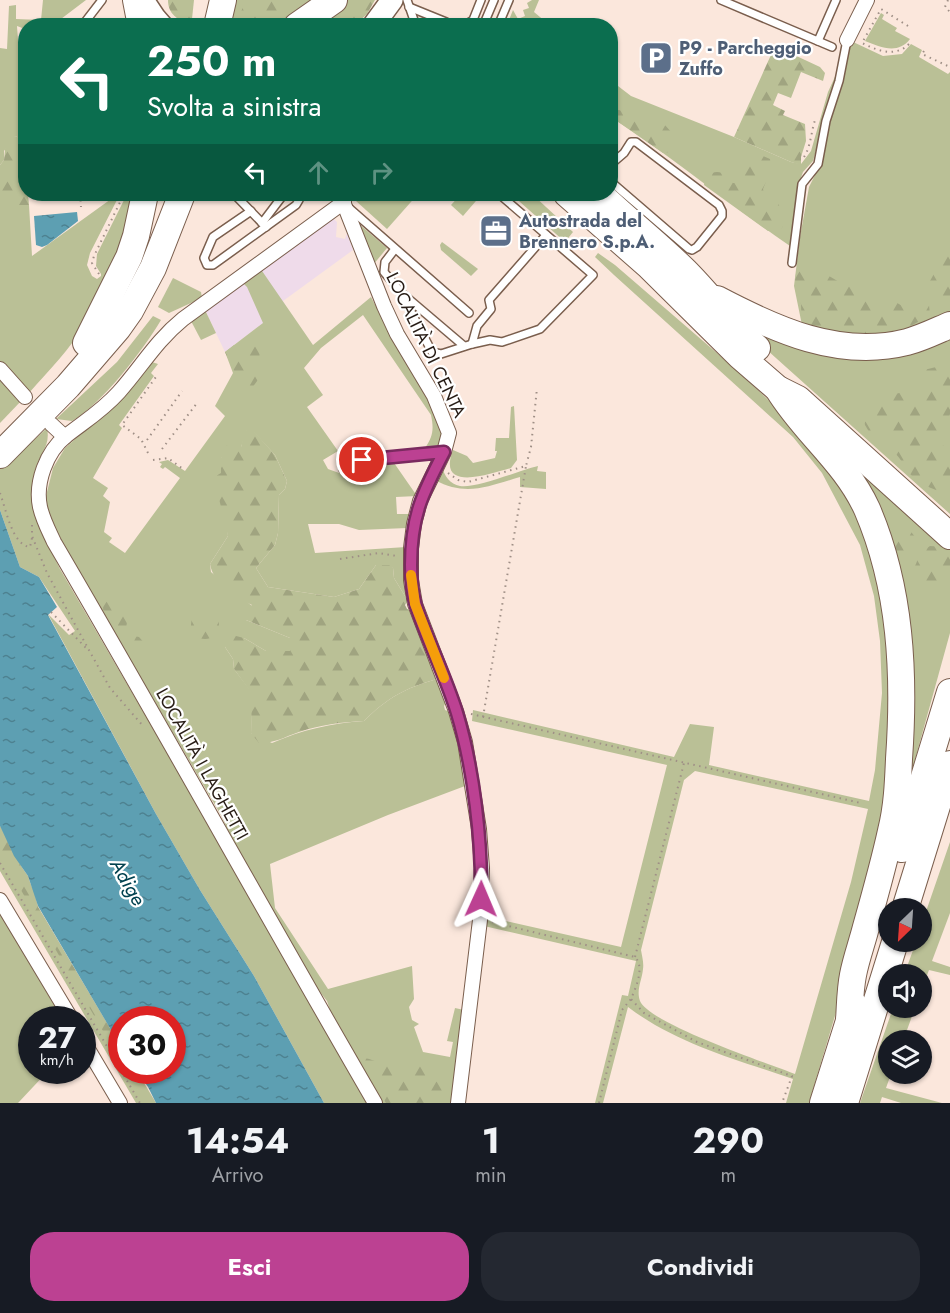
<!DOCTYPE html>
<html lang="it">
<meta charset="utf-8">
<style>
body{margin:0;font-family:Jost,sans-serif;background:#242831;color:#f1f3f6;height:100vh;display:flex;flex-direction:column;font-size:22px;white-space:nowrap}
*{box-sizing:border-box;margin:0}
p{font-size:20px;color:#9ea1a6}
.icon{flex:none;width:33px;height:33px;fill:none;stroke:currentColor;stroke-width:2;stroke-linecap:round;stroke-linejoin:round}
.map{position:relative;height:1103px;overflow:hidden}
.panel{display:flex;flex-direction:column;background:#171b24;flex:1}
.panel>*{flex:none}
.hud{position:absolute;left:18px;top:18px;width:600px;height:183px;border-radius:24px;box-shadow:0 2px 4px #0004;background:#0b6e4f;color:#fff;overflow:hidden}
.needle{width:39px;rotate:205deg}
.tools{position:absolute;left:878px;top:898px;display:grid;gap:12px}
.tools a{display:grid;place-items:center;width:54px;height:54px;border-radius:50%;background:#171b24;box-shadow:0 2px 4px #0004;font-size:30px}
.speed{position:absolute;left:18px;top:1006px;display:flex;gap:12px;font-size:30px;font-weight:700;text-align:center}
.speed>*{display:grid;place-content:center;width:78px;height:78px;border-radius:50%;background:#171b24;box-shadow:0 2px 4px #0004;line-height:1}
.speed small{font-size:15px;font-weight:400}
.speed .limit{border:9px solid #d22;background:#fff;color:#111}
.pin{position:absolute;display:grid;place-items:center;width:51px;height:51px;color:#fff;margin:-26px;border:3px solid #fff;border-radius:50%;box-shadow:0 2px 6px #0007}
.me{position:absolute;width:66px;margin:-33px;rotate:1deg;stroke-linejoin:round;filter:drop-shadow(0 0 4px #0008)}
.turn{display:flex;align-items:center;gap:21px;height:126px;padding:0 30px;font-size:27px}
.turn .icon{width:78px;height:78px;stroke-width:2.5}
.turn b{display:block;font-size:42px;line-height:51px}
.lanes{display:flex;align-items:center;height:57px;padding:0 30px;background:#0003;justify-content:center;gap:30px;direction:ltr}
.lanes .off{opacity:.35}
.eta{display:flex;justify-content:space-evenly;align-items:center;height:102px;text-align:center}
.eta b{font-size:36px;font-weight:700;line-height:42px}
.cta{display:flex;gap:12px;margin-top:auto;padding:12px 30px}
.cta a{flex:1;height:69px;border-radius:24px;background:#bc4192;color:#fff;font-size:24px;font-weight:700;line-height:69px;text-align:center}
.cta a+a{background:#242831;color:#f1f3f6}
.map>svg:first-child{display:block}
.industrial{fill:#efdbea}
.grass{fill:#bac096;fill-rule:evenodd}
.forest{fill:url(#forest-firs)}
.water{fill:url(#water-ripples)}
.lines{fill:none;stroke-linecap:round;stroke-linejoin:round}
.lane-casing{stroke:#7a5e4d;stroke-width:10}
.street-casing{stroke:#7a5e4d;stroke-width:16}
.primary-casing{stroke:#7a5e4d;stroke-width:24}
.highway-casing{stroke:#7a5e4d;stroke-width:28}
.path{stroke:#9f8f86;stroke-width:2;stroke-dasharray:1.5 4.5;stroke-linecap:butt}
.lane{stroke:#fff;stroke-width:7}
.street{stroke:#fff;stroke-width:14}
.primary{stroke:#fff;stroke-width:21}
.highway{stroke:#fff;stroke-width:26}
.route-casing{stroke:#7a2a5f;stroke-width:15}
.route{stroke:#bc4192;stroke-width:10}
.slow{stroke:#f59e0b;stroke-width:10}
.labels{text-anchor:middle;stroke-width:4.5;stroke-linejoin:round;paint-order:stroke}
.service-label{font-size:18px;font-weight:bold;fill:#4e5e75;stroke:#fff;text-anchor:start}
.street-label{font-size:18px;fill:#271c15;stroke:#fff}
.water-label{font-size:20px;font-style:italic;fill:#01414f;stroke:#fff}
</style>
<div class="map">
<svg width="950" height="1103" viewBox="0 0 950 1103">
<defs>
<pattern id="forest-firs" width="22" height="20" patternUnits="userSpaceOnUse" patternTransform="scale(1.5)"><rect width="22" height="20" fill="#bac096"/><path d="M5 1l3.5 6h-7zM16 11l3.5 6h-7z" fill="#a0a480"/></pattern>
<pattern id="water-ripples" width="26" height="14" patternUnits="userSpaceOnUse" patternTransform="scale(1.5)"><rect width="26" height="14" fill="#5d9fb2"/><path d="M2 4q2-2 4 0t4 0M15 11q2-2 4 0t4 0" fill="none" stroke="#4d8190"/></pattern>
</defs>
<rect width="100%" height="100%" fill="#fbe7dc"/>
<path class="industrial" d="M332 217 337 222 336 237 345 239 347 233 353 250 283 301 286 306 225 352 205 310Z"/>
<g class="grass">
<path d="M43 0H86L53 25 26 26 25 29 17 26 25 140 15 136 4 151V160L0 165V48L7 49 9 6 16 5V19L41 20Z"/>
<path d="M235 0H321L283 25 225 26Z"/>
<path d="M532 0H539L534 12 546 22 543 25H507L513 10 518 19 525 16 523 10 529 8 527 3Z"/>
<path d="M881 13 884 15 882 19 897 28 895 31 910 39C898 55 880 47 865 41Z"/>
<path d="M851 41 883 56 902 54 911 44 922 50 919 57 948 74 950 72V318L897 337 803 330 794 286 800 237 809 187 822 161 831 117 843 82Z"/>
<path d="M839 68 813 161 803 172 798 186 790 246C729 204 672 157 611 117L610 95 618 86 631 96 734 137 791 162 801 164 811 151 828 92Z"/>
<path d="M118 194H120L90 253 87 265 92 276 97 279 101 276V274L96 266 97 254 127 194H138C123 238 108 282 85 323 71 349 48 371 29 393L0 361V205H29L32 256Z"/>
<path d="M352 194H418L387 229 356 201Z"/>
<path d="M461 194H482L463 216 451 205Z"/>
<path d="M511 194H532L573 232 565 242Z"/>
<path d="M359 224 387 248 373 265 358 225Z"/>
<path d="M442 242 478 269 471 276 441 250 440 245Z"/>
<path d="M598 253 615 265 732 366 822 450 886 572 892 799 837 1009 809 1103H786L793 1079C735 1059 677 1044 628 1007L603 1103H595L622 995 628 996 636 961 484 926V916L621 947 667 765 472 721 473 710 674 757 690 724 714 727 709 765 869 801 875 770 882 693 880 641 874 596 860 545 822 473 793 437 614 275 595 257ZM695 771 868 809 851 882 795 1074C767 1063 650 1024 640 1001 636 990 642 980 643 969 644 963 642 956 641 950L684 780Z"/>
<path d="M260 268 313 345 371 297 391 336 443 423 441 447C410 457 377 449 347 463L345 461 363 452 425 448C433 437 434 429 431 415L363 315 321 348 304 368 323 395 307 407 338 451 323 460 328 469 342 474 362 463 392 460 417 496 396 497 397 514H413L407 528 359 530 339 524H308L315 553 406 547 404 564 408 601 394 578 393 568 376 565 359 589 334 597 268 587 256 568 275 545 278 533 279 495 285 489 287 481 275 455 252 430H247L241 447 221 458 228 536 210 564 211 572 252 606 246 620 290 638V651H266L244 638 225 647 233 659 234 669 253 694 251 733 272 743C302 730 331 723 364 721 387 698 405 688 437 679L446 702 444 706 445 710 450 712 456 734 465 786 388 815 270 864 275 908 328 989 412 966 414 999 409 1007 412 1020 419 1024 414 1027 423 1052 450 1057 453 1042 447 1041 455 1008 464 1010 453 1103H379L336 1028 327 1001 300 966 241 862 222 817 68 553 47 512 46 505V496L53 468 65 448 108 410 149 361 158 364 151 373 154 376 119 425 122 428 93 478 108 488 103 496 110 502 104 532 112 538 109 542 125 553 180 478 165 467 163 469 160 467 162 464 159 462 168 460 185 471 225 416 215 406 233 373 225 352 263 323 247 287 242 282Z"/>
<path d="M173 278 201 292 202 298 169 313 158 307Z"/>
<path d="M205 310 216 333 201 340 191 321Z"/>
<path d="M153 316 161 320C144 349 101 405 72 421L56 419 117 362Z"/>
<path d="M739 325 796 345 950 331V514Z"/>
<path d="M0 379 22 400 0 423Z"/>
<path d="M514 406 517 460 511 468C492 473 436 494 453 450L467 456 473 463 495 458 497 451H495L496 438H509L511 407Z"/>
<path d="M47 428C51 447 39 454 35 471 28 507 45 538 60 569L371 1103H324L254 976 200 890 156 814 48 614 69 635 75 631 39 577 20 567 0 510V466L34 440Z"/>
<path d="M827 441 950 543V633L905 796 903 627Z"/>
<path d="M442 466C444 476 450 484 460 486 474 489 521 470 538 466L537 471 546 472V489L520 487V477C489 486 466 497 435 480Z"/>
<path d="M0 826 34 891 38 907 121 1047 122 1071H137L156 1103H136L0 871Z"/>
<path d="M950 842V913L932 961 950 967V975L929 970 921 991V975H904L916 942H921V926Z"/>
<path d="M0 913 65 1020H32V1071H48L18 1103H0Z"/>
<path d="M893 1008H915L903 1041H888V1074H891L886 1088 942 1103H901L882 1097 880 1103H860Z"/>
</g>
<g class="forest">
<path d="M168 0H194L192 19 189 25C177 19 168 14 168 0Z"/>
<path d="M252 0H280L282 20 277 25H235L244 5 251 6Z"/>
<path d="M342 0H375L367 14 355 25 306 26Z"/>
<path d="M775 46 820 67 825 73 823 81 801 72 791 98 778 93 773 105 785 111 783 115 805 124 806 141 801 157V165L791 162 734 137Z"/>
<path d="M618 110 636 112 644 118 652 116 664 124 673 134 671 146 667 153H663L611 117V112Z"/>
<path d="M15 136 25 140 26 194H28L29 205H0V165L4 160 6 139Z"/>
<path d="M763 156 770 159 771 169 763 189 764 193C778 197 781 209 786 222L781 229 768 231 704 185C706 167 727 169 733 183H739L750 162Z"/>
<path d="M947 251 950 254V299L941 303 933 301 931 297 922 295Z"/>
<path d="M799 262H803V266L814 273 829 276 846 286 863 289 882 300C898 297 894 304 904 306 911 307 921 304 929 305L930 315 909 327 857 335 805 327C802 320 801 312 801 304 800 299 797 295 796 290 794 281 796 271 799 262Z"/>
<path d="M242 344 257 347 260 351 258 370 260 377 246 396 225 352 234 345Z"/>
<path d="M940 366 950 369V414L947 423 937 435 942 445 950 449V496C937 489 922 487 911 475 901 464 903 458 889 449L893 435H871L865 425 863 414 877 404 882 394C895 396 904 390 917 392L922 385 924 370Z"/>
<path d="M247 429 253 430 275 455 287 481 285 489 279 495 278 533 275 545 256 568 268 587 334 597 359 589 376 565H389L393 568 394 578 408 601 405 605 407 609 412 611 437 679C405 688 387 698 364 721 342 722 320 725 299 732 284 737 276 743 259 743L251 733 252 694 234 669 233 659 225 647 226 638 232 635 244 638 266 651H290V638L246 620 242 613 252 605C235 598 213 583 210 564L228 536 215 482 216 476 221 473V458L228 443 241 447 244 434Z"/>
<path d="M895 525 907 527 916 538C914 550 910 558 898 561L890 546Z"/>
<path d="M930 546 945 547 950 550V585L940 589C927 585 920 579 915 566L921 552Z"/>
<path d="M109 599C127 598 130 617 125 631H116C108 625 103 616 103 606Z"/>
<circle cx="205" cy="625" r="14"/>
<path d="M129 635 139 637 146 645 143 656 137 662 131 660 122 645 124 637Z"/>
<path d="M0 826 14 856 28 876 38 907 121 1047V1062L0 854Z"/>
<path d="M362 1058C372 1058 380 1065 390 1065 411 1066 420 1058 434 1081L446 1082 454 1092V1100L447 1103H386L360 1064Z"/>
</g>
<g class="water">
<path d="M77 212 78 221 47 245 42 247 36 245 34 216Z"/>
<path d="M0 510 20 567 39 577 57 607 48 615 156 814 200 890 254 976 324 1103H156L148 1087 137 1071H172V1020H122L121 1047 38 906 28 876 14 856 0 826Z"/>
</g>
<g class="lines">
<g class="lane-casing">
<g id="lane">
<path d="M407 0 416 26"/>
<path d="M721 0 832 47"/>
<path d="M409 7 446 22 450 26"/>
<path d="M82 26 102 0"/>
<path d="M464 26 473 20 481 0"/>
<path d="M483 26 494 0"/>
<path d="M498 26 509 0"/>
<path d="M818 41 836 0"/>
<path d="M610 165 624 153 631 142H636L719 205 722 211V216L697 247 692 250 689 249 610 181"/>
<path d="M237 197 266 227"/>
<path d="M349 208 469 313"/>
<path d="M251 211 213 237 204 258 207 265H213L296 205 299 200 295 194"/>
<path d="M262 223 284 194"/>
<path d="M395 249 385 262 384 272 400 291 432 352 441 354 472 344 490 340 502 342 540 329 593 275 499 194"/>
<path d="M792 263 802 184 818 164 826 121 839 81 847 40"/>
<path d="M404 295 464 346"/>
<path d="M472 344 477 326 491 309 489 300 546 235"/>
<path d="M343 469 362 460 370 459 444 452"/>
</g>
</g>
<g class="street-casing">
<g id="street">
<path d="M847 40 867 0"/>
<path d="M340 194 384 306 397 334 434 396 449 433 444 452 420 501 414 524 411 548V580L415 604 456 711 465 742 479 829 482 868 480 920 458 1103"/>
<path d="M344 202 183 319C156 341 142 366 119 392 102 411 85 421 66 436 46 452 35 483 40 507 43 520 49 531 54 542 163 728 267 917 375 1103"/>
<path d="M0 369 25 397"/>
<path d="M51 424 65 437"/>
<path d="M0 900 72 1020"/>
<path d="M82 1039 120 1103"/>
</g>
</g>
<g class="primary-casing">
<g id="primary">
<path d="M143 0 155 18 162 26"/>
<path d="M373 26 392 0"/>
</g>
</g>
<g class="highway-casing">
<g id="highway">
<path d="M136 0 141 26"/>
<path d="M217 26 223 0"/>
<path d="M297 26 334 0"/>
<path d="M567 194 649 266 741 357 778 389 798 399 950 536"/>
<path d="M600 194C627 220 658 244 685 271 710 296 731 325 757 348"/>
<path d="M717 299C776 330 839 359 907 342 922 338 936 331 950 325"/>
<path d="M86 343 129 257 136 236 145 194"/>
<path d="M778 389C804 432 845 461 867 509 901 588 905 674 899 759 898 783 897 807 891 831 884 863 875 895 866 927 862 943 856 959 853 975 850 990 850 1006 849 1020"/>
<path d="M0 455 68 386 118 328 130 311 153 268 182 194"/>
<path d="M902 849 950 692"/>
<path d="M905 909 950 764"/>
<path d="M823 1103 854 1005"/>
<path d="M845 1103 895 942"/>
</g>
</g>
<g class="path">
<path d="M948 0 945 7 950 12"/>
<path d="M908 26 881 9 862 43C878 51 896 58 910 43"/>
<path d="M924 51 922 54 950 67"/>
<path d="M804 157C811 146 811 132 815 120"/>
<path d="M80 194 81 207"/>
<path d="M99 274 92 263 94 256 124 194"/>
<path d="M147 440 182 391"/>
<path d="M162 449 197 403"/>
<path d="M148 453 141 439 122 425 158 374"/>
<path d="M153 460 168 458 183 469"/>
<path d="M448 473 458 480 468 482 526 466 531 447 537 388"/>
<path d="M0 493C6 509 12 545 30 547L32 538"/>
<path d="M32 525V536L47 573 90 652 110 688 144 727"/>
<path d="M340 559 379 553 397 556"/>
<path d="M51 612 88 650"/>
<path d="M471 714 861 803"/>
<path d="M483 717 526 466"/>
<path d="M0 863 140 1103"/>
<path d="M492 922 635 957C645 967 636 987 631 999L644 1013 697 1042 792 1076 782 1103"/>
<path d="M635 957 684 763"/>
<path d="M599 1103 622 1010 631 999"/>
</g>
<use href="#lane" class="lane"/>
<use href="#street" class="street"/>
<use href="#primary" class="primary"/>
<use href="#highway" class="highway"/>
</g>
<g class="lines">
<g class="route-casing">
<path id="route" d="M362 460 444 452C422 494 411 517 411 565 411 579 412 593 416 606 428 642 446 677 457 713 474 770 482 840 481 899"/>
</g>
<use href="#route" class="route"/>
<path class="slow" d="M411 575 415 604 444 678"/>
</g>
<defs>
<g id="parking-square" transform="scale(1.725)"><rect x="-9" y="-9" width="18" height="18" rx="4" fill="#5c6f8a" stroke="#fff"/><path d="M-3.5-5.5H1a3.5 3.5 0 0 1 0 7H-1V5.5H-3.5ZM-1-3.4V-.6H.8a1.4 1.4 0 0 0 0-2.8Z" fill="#fff"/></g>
<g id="office-square" transform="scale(1.725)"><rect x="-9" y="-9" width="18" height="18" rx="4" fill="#5c6f8a" stroke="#fff"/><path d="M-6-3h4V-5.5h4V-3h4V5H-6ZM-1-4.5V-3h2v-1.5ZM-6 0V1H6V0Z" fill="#fff"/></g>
</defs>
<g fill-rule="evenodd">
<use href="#parking-square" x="656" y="58"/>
<use href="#office-square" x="496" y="231"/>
</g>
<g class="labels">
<g class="service-label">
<text x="679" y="54">P9 - Parcheggio<tspan x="679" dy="21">Zuffo</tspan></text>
<text x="519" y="227">Autostrada del<tspan x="519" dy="21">Brennero S.p.A.</tspan></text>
</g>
<g class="street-label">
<text transform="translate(426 345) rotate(64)" y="6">LOCALITÀ DI CENTA</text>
<text transform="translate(202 764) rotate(61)" y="6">LOCALITÀ I LAGHETTI</text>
</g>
<g class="water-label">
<text transform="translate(128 882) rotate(60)" y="7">Adige</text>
</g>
</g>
</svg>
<div class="tools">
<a><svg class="needle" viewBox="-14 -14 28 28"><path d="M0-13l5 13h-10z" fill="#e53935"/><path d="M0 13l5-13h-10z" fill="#9ea1a6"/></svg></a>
<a><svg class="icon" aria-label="sound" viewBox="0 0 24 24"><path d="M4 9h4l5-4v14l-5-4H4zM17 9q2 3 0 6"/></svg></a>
<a><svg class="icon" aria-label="layers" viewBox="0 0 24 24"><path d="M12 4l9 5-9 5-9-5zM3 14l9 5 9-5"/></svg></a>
</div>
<div class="speed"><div>27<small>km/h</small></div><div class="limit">30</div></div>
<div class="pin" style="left:362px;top:460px;background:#d93025"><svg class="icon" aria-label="arrive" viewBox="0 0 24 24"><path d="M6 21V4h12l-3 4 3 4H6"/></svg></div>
<svg class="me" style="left:481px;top:899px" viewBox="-20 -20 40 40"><path d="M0-17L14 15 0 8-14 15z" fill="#bc4192" stroke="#fff" stroke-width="4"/></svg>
<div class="hud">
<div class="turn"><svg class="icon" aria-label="left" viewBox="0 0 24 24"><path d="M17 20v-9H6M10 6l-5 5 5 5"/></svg><div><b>250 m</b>Svolta a sinistra</div></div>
<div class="lanes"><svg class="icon" aria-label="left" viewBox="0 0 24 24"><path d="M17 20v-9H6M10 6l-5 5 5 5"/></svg><svg class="icon off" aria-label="ahead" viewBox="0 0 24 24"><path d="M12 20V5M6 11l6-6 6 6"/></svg><svg class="icon off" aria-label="right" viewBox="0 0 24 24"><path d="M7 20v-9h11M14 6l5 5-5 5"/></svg></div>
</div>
</div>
<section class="panel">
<div class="eta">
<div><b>14:54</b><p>Arrivo</p></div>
<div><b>1</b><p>min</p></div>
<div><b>290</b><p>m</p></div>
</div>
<div class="cta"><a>Esci</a><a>Condividi</a></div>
</section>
